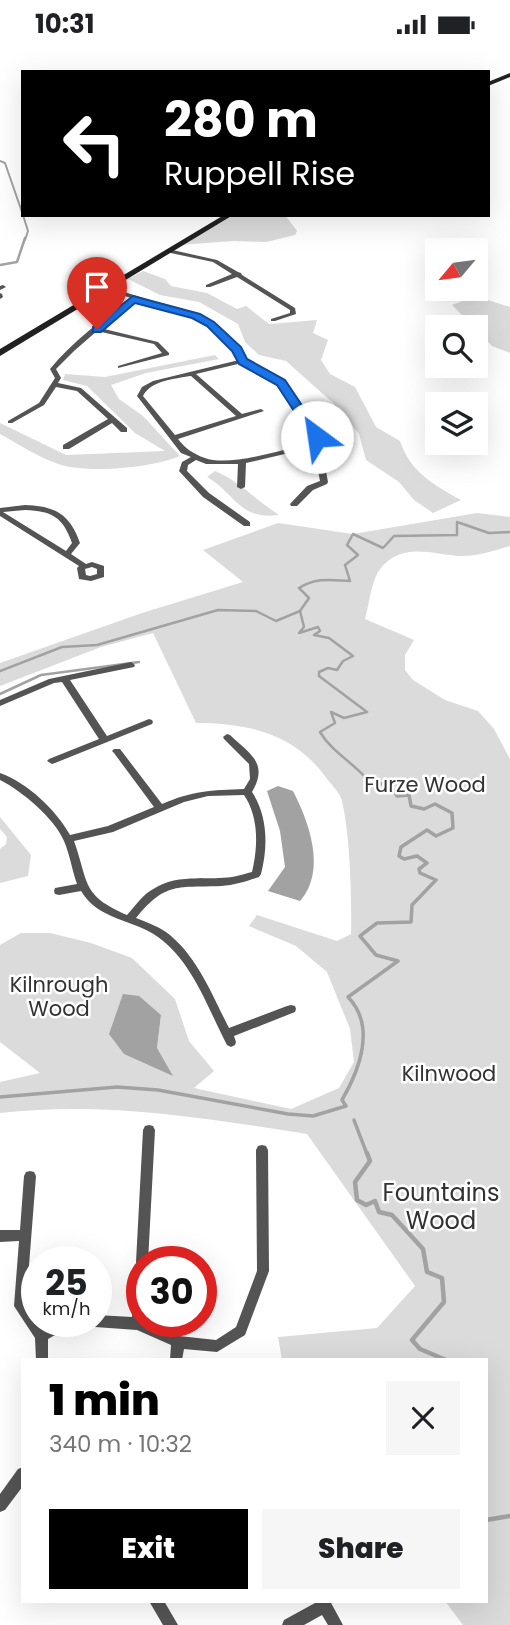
<!DOCTYPE html>
<meta charset="utf-8">
<style>
body{margin:0;font-family:Poppins,sans-serif;background:#f6f6f6;color:#202124;height:100vh;display:flex;flex-direction:column;font-size:26px;white-space:nowrap}
*{box-sizing:border-box;margin:0}
p{font-size:23px;color:#757577}
.icon{flex:none;width:38px;height:38px;fill:none;stroke:currentColor;stroke-width:2;stroke-linecap:round;stroke-linejoin:round}
.map{position:relative;flex:1;overflow:hidden}
.details{position:absolute;left:21px;top:1309px;width:467px;height:245px;display:flex;flex-direction:column;background:#fff;border-radius:0px;box-shadow:0 7px 28px #0002}
.details>*{flex:none}
.top-card{position:absolute;left:21px;top:21px;width:469px;height:147px;border-radius:0px;box-shadow:0 7px 28px #0002;background:#000;color:#fff;overflow:hidden}
.needle{width:46px;rotate:241deg}
.fabs{position:absolute;left:425px;top:189px;display:grid;gap:14px}
.fabs a{display:grid;place-items:center;width:63px;height:63px;border-radius:0px;background:#fff;box-shadow:0 7px 28px #0002;font-size:35px}
.speed{position:absolute;left:21px;top:1197px;display:flex;gap:14px;font-size:35px;font-weight:700;text-align:center}
.speed>*{display:grid;place-content:center;width:91px;height:91px;border-radius:50%;background:#fff;box-shadow:0 7px 28px #0002;line-height:1}
.speed small{font-size:18px;font-weight:400}
.speed .limit{border:10px solid #d22;background:#fff;color:#111}
.pin{position:absolute;display:grid;place-items:center;width:60px;height:60px;color:#fff;margin:-72px -30px;border-radius:50% 50% 50% 0;rotate:-45deg;box-shadow:0 0 7px #0007}
.pin .icon{rotate:45deg}
.me{position:absolute;width:77px;margin:-38px;rotate:329deg;stroke-linejoin:round;filter:drop-shadow(0 0 5px #0008)}
.turn{display:flex;align-items:center;gap:24px;height:147px;padding:0 28px;font-size:32px}
.turn .icon{width:91px;height:91px;stroke-width:2.5}
.turn b{display:block;font-size:49px;line-height:60px}
.round{display:grid;place-items:center;flex:none;width:74px;height:74px;border-radius:0px;background:#f6f6f6}
.headline{display:flex;align-items:center;justify-content:space-between;height:119px;padding:0 28px}
h1{font-size:42px;font-weight:800;line-height:52px;color:#000}
.cta{display:flex;gap:14px;margin-top:auto;padding:14px 28px}
.cta a{flex:1;height:80px;border-radius:0px;background:#000;color:#fff;font-size:28px;font-weight:800;line-height:80px;text-align:center}
.cta a+a{background:#f6f6f6;color:#202124}
.status{display:flex;justify-content:space-between;align-items:center;height:49px;padding:0 35px;background:#fff;direction:ltr}
.status svg{height:19px;fill:currentColor}
.map>svg:first-child{display:block}
.green{fill:#dbdbdb;fill-rule:evenodd}
.water{fill:#a2a2a2}
.lines{fill:none;stroke-linecap:round;stroke-linejoin:round}
.stream-far3{stroke:#a2a2a2;stroke-width:2}
.stream-far2{stroke:#a2a2a2;stroke-width:2.5}
.stream-far1{stroke:#a2a2a2;stroke-width:3.5}
.stream{stroke:#a2a2a2;stroke-width:4.5}
.street{fill:#545454;fill-rule:evenodd}
.secondary{fill:#212121;fill-rule:evenodd}
.route{fill:#1a73e8;stroke:#114b97;stroke-width:2}
.labels{text-anchor:middle;stroke-width:5;stroke-linejoin:round;paint-order:stroke}
.park-label{font-size:21px;fill:#323232;stroke:#fff}
.near-park-label{font-size:24px;fill:#323232;stroke:#fff}
</style>
<div class="status"><b>10:31</b><svg viewBox="0 0 49 12"><path d="M0 12V9h3v3zM5 12V6h3v6zM10 12V3h3v9zM15 12V0h3v12zM26 1h20v11H26zM47 4h2v5h-2z"/></svg></div>
<div class="map">
<svg width="510" height="1576" viewBox="0 0 510 1576">
<rect width="100%" height="100%" fill="#fff"/>
<g class="green">
<path d="M231 166H285L297 182 295 186 266 193 234 192 178 196Z"/>
<path d="M143 222 165 230 171 237 207 244 237 260 246 257 269 275 317 271 313 284 328 291 321 311 330 325 355 338 376 378 400 392C410 423 434 436 461 451L433 464 414 451 399 433 366 411 359 385 333 354 286 312 259 306 245 293 238 275 199 253 160 246 128 230Z"/>
<path d="M475 247 510 258V304L492 297 452 256Z"/>
<path d="M215 306 219 310 146 324 111 336 119 350 143 367 180 407C152 419 87 425 58 415 38 408 18 395 0 385V374L66 406 165 402 135 384 87 337 63 331 65 325 105 328Z"/>
<path d="M215 422C239 432 257 452 279 466 239 471 237 446 207 428Z"/>
<path d="M477 464 510 468V497C493 502 475 508 457 507 428 504 399 493 378 523 371 535 369 556 365 570L414 591 405 606V621L413 631 445 651 478 662 494 680 510 710V1576H463L445 1552H486V1311H282L278 1288 377 1279 415 1237 307 1085C204 1069 104 1052 0 1064V1033L40 1024 0 993V896L21 884H50L91 894 132 909 175 950 189 992 214 1022 194 1039 291 1060 339 1039 354 1013 350 980 327 923 296 897 249 877 257 866 337 892 351 885C352 850 350 785 342 752 340 744 332 736 327 730 296 685 248 674 196 674L153 584 101 598 0 637V614L142 564 243 533 203 501 278 474 353 485ZM161 966 157 999 163 1020 124 1005Z"/>
<path d="M0 768 31 806 28 827 0 834V800L6 795 7 788 0 780Z"/>
</g>
<g class="water">
<path d="M278 737 293 742C309 773 327 822 300 852L268 842 285 818 280 782 267 742Z"/>
<path d="M123 945 139 947 161 966 157 999 173 1027 124 1005 109 985Z"/>
</g>
<g class="lines">
<g class="stream-far3">
<path d="M0 112 5 114 23 166"/>
<path d="M23 166 28 182 25 191"/>
</g>
<g class="stream-far2">
<path d="M0 216 17 213 25 189"/>
<path d="M300 562 304 578 299 584 318 578 320 582 314 586 329 589 353 607 343 612 337 621 328 619 319 623V627L367 663 344 669 331 663 335 674 320 683C332 703 351 712 366 729"/>
<path d="M0 622 62 598 97 596 218 561 256 562 276 572 300 562 309 549 299 539C317 528 330 531 350 532L345 516 358 506 347 496 353 485 383 499 394 487 457 486V473L489 484 510 483"/>
<path d="M0 645 41 626 139 613"/>
</g>
<g class="stream-far1">
<path d="M0 1048 117 1038 158 1041 288 1065 313 1067 346 1057 342 1051C360 1020 376 977 348 948L398 912 376 906 360 887 377 874 411 873 412 856 436 831 420 824 419 820 427 814 417 807 404 810 399 807 401 798 427 781 436 787 453 779 452 764 435 755 424 760 411 757 409 746 397 747 389 733 373 737 365 728"/>
<path d="M354 1071 367 1105"/>
</g>
<g class="stream">
<path d="M367 1104 370 1112 355 1133 357 1151 366 1156 375 1152 379 1163 392 1166 423 1200 427 1223 442 1229 444 1253 412 1291 420 1300 446 1311"/>
<path d="M486 1471 510 1467"/>
</g>
<g class="street">
<path d="M168 200 217 211 238 223 241 224 242 226 295 259 296 265 275 272H271V270L290 264V261L237 228 210 238H206V236L232 225 213 213 166 203 165 202Z"/>
<path d="M3 236 6 238 0 241V237Z"/>
<path d="M105 237 198 266 212 274 239 299 246 311 283 333 321 388 316 396 323 406 328 433 327 435 313 441 297 457H291L290 455 307 437 320 432 315 406 310 399 246 414 245 438 241 440 237 438 238 415H206L196 411 188 416 187 422 209 444 250 473V477H244L203 448 179 422 182 413 191 408 181 404 137 347 142 338 153 332 239 311C219 271 175 262 136 250L100 279 158 293 169 304V306L118 319V317L162 304 154 295 97 282 74 302 56 320 61 329 58 334 81 339 127 379V383H121L112 374 69 400H63V396L108 370 77 342 56 338 44 356 12 374H8V372L39 354 55 329 50 320C73 292 102 271 131 249L103 240V238ZM242 314 279 335 313 388 309 394C284 401 228 418 205 409 193 405 185 399 178 390L264 362 261 360 242 365 196 325ZM190 327H191L236 367 175 386 143 347C151 331 175 330 190 327Z"/>
<path d="M0 244 2 245 3 248 0 250Z"/>
<path d="M25 456C55 457 70 465 80 494L71 505 86 515 92 513 104 517V528L91 532 79 530 77 519 79 517 0 467V459ZM25 461C52 462 63 468 72 494L66 502 3 463ZM92 518 97 520V525L90 527 86 526 85 520Z"/>
<path d="M131 613 135 616 134 618 70 631 107 687 149 670 152 671 153 673 152 675 55 714 52 715 47 712 49 710 99 690 62 633 54 634 0 657V651L49 630Z"/>
<path d="M227 685 230 686C250 705 269 714 252 743 268 767 268 798 261 825L259 828C247 832 235 836 221 837 178 839 166 832 136 869 146 873 157 877 166 883 197 906 212 946 229 979L287 957 291 956 295 957 296 960 295 963 234 987 236 993 235 996 231 998 227 996C208 960 193 913 158 888 133 870 98 871 81 842L59 846 55 845 54 842 55 839 77 835C72 821 70 806 64 792 54 769 22 742 0 731V724C28 734 56 761 70 786L108 777 154 758 114 704 112 702 114 700H120L162 755C192 742 212 741 244 740L250 730 249 715 224 690 223 688ZM244 746C259 768 258 798 252 823 241 826 231 829 219 829 197 830 174 827 155 839 143 845 136 856 127 866 81 846 89 834 74 792L113 783 184 753 208 747Z"/>
<path d="M149 1076 153 1077 155 1081 148 1213H142V1272H146L179 1287 216 1291 236 1278 257 1222 256 1101 258 1097 262 1096 266 1097 268 1101 269 1222 245 1286 217 1303 184 1300 182 1311H170L171 1296 137 1281 95 1278 91 1276 89 1272H96V1266L132 1268 137 1216 136 1213 143 1081 145 1077Z"/>
<path d="M30 1122 34 1123 36 1127 26 1255 37 1272 43 1279 55 1272H84L82 1276 64 1281 48 1290V1311H36L35 1289 14 1257 19 1192 0 1193V1181H20L24 1127 26 1123Z"/>
<path d="M23 1418V1437L5 1461 0 1463V1445L18 1420Z"/>
<path d="M149 1552H164L178 1576H163Z"/>
<path d="M315 1552H330L343 1576H328L322 1566 304 1576H282L284 1571 315 1554Z"/>
</g>
<g class="secondary">
<path d="M510 24V28L488 37V33Z"/>
<path d="M224 166H233L0 307V300Z"/>
</g>
</g>
<path class="route" d="M133 247 200 265 214 273 241 298 247 310 285 331 323 388 322 391H313L277 336 239 315 232 302 207 277 192 269 135 254 101 283H93V278Z"/>
<g class="labels">
<g class="park-label">
<text x="425" y="743">Furze Wood</text>
<text x="59" y="943">Kilnrough<tspan x="59" dy="24">Wood</tspan></text>
<text x="449" y="1032">Kilnwood</text>
</g>
<g class="near-park-label">
<text x="441" y="1152">Fountains<tspan x="441" dy="28">Wood</tspan></text>
</g>
</g>
</svg>
<div class="fabs">
<a><svg class="needle" viewBox="-14 -14 28 28"><path d="M0-13l5 13h-10z" fill="#e53935"/><path d="M0 13l5-13h-10z" fill="#757577"/></svg></a>
<a><svg class="icon" aria-label="search" viewBox="0 0 24 24"><circle cx="10" cy="10" r="6"/><path d="M15 15l6 6"/></svg></a>
<a><svg class="icon" aria-label="layers" viewBox="0 0 24 24"><path d="M12 4l9 5-9 5-9-5zM3 14l9 5 9-5"/></svg></a>
</div>
<div class="speed"><div>25<small>km/h</small></div><div class="limit">30</div></div>
<div class="pin" style="left:97px;top:280px;background:#d93025"><svg class="icon" aria-label="arrive" viewBox="0 0 24 24"><path d="M6 21V4h12l-3 4 3 4H6"/></svg></div>
<svg class="me" style="left:317px;top:388px" viewBox="-20 -20 40 40"><circle r="19" fill="#fff"/><path d="M0-13L10 11 0 6-10 11z" fill="#1a73e8"/></svg>
<div class="top-card">
<div class="turn"><svg class="icon" aria-label="left" viewBox="0 0 24 24"><path d="M17 20v-9H6M10 6l-5 5 5 5"/></svg><div><b>280 m</b>Ruppell Rise</div></div>
</div>
<section class="details">
<div class="headline"><div><h1>1 min</h1><p>340 m · 10:32</p></div><a class="round"><svg class="icon" aria-label="close" viewBox="0 0 24 24"><path d="M6 6l12 12M18 6L6 18"/></svg></a></div>
<div class="cta"><a>Exit</a><a>Share</a></div>
</section>
</div>
